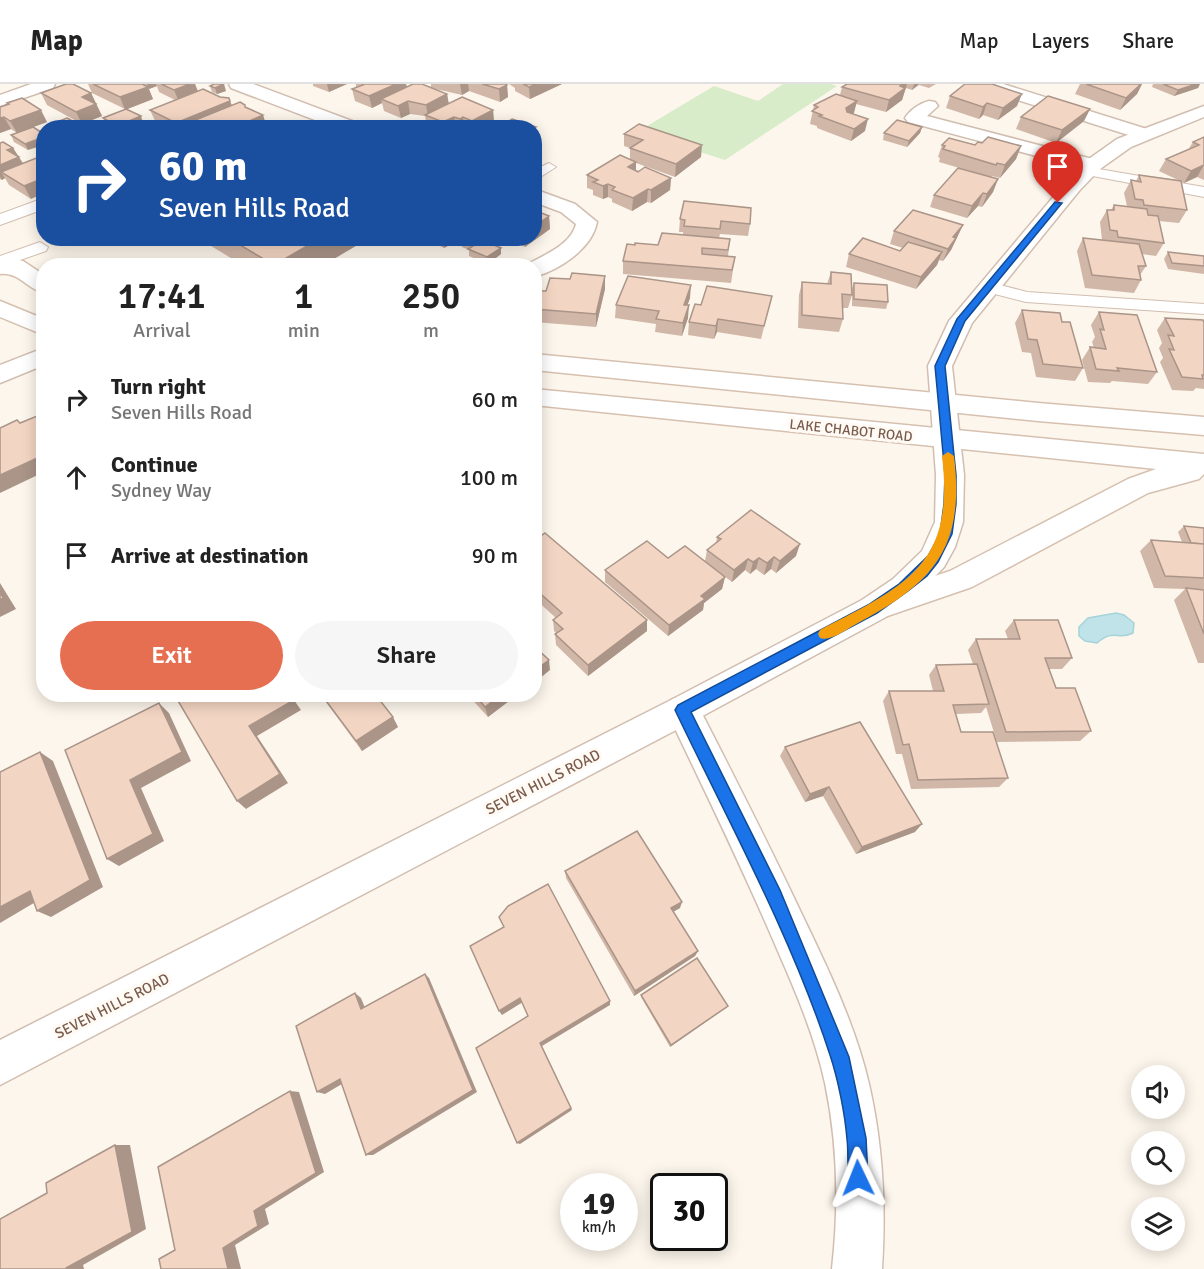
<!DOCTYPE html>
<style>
body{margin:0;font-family:Signika,sans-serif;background:#f6f6f6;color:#222;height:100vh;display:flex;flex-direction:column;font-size:22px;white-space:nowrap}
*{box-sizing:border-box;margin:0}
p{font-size:20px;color:#767676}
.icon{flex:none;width:33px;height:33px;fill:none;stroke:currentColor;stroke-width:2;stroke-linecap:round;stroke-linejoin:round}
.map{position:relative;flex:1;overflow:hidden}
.details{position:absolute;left:36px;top:174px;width:506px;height:444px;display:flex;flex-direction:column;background:#fff;border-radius:24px;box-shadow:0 3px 15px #0003}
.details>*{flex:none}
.top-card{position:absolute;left:36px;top:36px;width:506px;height:126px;border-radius:24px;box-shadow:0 3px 15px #0003;background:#1a4fa0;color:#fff;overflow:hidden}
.tools{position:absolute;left:1131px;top:981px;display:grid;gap:12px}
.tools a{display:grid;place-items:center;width:54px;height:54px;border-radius:50%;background:#fff;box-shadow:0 3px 15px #0003;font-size:30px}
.speed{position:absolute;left:560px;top:1089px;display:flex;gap:12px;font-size:30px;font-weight:700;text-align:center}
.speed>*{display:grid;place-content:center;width:78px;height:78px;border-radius:50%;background:#fff;box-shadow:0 3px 15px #0003;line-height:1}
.speed small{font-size:15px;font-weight:400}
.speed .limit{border:3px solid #111;border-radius:9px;background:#fff;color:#111}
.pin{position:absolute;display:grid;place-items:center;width:51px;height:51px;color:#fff;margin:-62px -26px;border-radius:50% 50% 50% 0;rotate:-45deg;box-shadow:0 0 6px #0007}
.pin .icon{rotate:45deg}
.me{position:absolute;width:66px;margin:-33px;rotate:358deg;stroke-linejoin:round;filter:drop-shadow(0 0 4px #0008)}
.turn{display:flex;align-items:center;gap:21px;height:126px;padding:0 24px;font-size:27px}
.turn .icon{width:78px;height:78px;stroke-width:2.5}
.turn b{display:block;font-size:42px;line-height:51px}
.eta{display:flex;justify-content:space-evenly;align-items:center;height:102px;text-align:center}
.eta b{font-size:36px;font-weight:600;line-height:42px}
.action{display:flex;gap:12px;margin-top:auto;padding:12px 24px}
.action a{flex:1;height:69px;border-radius:36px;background:#e76f51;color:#fff;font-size:24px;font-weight:600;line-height:69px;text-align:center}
.action a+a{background:#f6f6f6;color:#222}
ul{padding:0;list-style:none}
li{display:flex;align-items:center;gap:18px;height:78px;padding:0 24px}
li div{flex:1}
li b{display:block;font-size:22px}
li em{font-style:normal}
header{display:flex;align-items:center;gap:36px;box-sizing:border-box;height:84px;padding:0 30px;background:#fff;border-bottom:2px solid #e0e0e0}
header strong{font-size:28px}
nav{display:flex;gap:33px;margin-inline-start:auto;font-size:21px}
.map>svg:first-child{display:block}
.green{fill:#d8ecc9}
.water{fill:#bfe3e8;stroke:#a5d3da;stroke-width:1.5}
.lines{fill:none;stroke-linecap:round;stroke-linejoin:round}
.service-casing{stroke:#d1beb0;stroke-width:2}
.minor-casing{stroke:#d1beb0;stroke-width:3}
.tertiary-casing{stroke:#d1beb0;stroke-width:3}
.secondary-casing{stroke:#d6c0b0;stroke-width:3}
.service{fill:#fff;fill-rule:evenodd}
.minor{fill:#fff;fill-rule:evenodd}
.tertiary{fill:#fff;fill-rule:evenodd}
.secondary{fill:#fff;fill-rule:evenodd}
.wall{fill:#d1b7a8}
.shaded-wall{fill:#aa9588}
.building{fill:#f3d5c3;stroke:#aa9588;stroke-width:1.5}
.route{fill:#1a73e8;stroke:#114b97;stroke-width:1.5}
.slow{fill:#f59e0b}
.labels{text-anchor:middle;stroke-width:6;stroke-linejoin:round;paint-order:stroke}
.far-street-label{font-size:14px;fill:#7a5c4d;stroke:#fffaf3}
.street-label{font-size:15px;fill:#7a5c4d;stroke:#fffaf3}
</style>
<header>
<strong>Map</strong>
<nav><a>Map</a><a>Layers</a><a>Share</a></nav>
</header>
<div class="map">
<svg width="1204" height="1185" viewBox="0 0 1204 1185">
<rect width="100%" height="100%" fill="#fdf6ec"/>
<path class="green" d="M783 0H831L837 2 725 76 637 48 714 2 758 17Z"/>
<path class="water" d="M1116 529 1124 531 1134 539 1133 549C1118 557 1114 544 1097 559L1085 557 1079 552V543L1088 534Z"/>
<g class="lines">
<g class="service-casing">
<g id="service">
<path d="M549 79 556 83 534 97V86Z"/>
<path d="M1087 83 1204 103V113L1082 90 1080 87 1082 84Z"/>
<path d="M44 114V125L0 141V130Z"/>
<path d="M40 158 48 163 46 167 0 183V172Z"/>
<path d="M989 198 1027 208 1204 220V230L1026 218 983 207 980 203 983 199Z"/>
</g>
</g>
<g class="minor-casing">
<g id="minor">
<path d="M31 0H55L53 4 0 22V11Z"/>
<path d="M229 0H253L360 40 363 44H336L231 4Z"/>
<path d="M978 0H1003L1150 46 1153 50 1150 54H1138L980 4Z"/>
<path d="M929 17 935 18 938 22 927 32 1100 77 1103 81 1100 85 1093 87 908 38 905 34C910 26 920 19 929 17Z"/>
<path d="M534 105 575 120 597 138C592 165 559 186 534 193V182L526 181C544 171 571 161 576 140L561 128 534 118Z"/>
<path d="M44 264V281L0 299V281Z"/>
<path d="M683 611 695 616C733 690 771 764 806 839 831 891 856 944 869 1000 883 1061 886 1123 882 1185H832C839 1123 838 1061 825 999 814 949 794 904 774 858 740 779 703 703 666 626L671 616Z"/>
</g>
</g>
<g class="tertiary-casing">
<path id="tertiary" d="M1204 22V33L1131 63 1100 85 1079 107 972 239 952 282 964 391 963 438 955 463 944 483 915 513 884 534 695 636 0 1001V956L671 616 862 516 893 495 922 467 935 438 936 391 928 282 949 237 1065 99 1086 77 1117 55Z"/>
</g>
<g class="secondary-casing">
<g id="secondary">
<path d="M15 175 23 177 44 191V209C26 204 19 188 0 190V176Z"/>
<path d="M0 217 44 235V251L0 233Z"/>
<path d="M534 270 1038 319 1204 333V351L1038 337 534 286Z"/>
<path d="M534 305 1204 370V390L1199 395 1148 409 972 503 873 537 862 534 857 525 862 516 950 487 1128 395 1156 385 534 321Z"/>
</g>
</g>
<use href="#service" class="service"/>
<use href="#minor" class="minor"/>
<use href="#tertiary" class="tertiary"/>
<use href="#secondary" class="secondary"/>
</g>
<g class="wall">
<path d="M88 0H195L198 7 232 21 246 24 267 43 165 44 156 39 150 26 175 16 159 8 157 2 149 5 153 15 127 25 143 39 131 44H112L106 40 103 34 125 25 92 9Z"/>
<path d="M313 0H347L329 8 313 2Z"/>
<path d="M356 0H406L407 3 447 10 449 20 493 26 494 38 483 44H428L427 43 425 32 410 30 401 34 384 27 382 19 372 24 355 17 352 5 356 4Z"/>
<path d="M431 0H505L507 1 508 13 500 18 469 7 462 11 431 4Z"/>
<path d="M509 0H562L530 15 515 7V4Z"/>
<path d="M847 0H936L929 4 919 1 912 6 906 4 902 16 886 28 856 20 853 30 865 47 851 57 817 44V42L810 40 814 21 840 11 842 3Z"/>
<path d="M1080 0H1142L1137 10 1120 26 1075 10Z"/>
<path d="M1153 0H1200L1198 4 1174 12 1152 3Z"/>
<path d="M210 2 226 7 217 10 212 8Z"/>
<path d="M41 9H91L102 32 82 40 47 21Z"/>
<path d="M950 12 1017 22 998 36 983 31 979 35 946 24Z"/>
<path d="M7 19 47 38 33 43 28 66 14 58 11 51 17 49 11 45 0 49V23L8 20Z"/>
<path d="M1090 25 1084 37 1056 59 1016 45 1021 33Z"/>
<path d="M922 43 920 49 907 63 883 56 884 49Z"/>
<path d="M624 50 701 73 675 93 636 79V86L671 94 670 106 651 119 647 118 632 127 612 118V115L608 113 603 115 593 111V106L587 104V91L630 75V64L624 62Z"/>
<path d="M1204 53V96L1197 93 1184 99 1181 98 1187 126 1179 139 1159 137 1164 159 1156 172 1142 170 1146 182 1140 191 1141 196 1134 209 1085 204 1077 167 1083 154 1102 156 1100 138 1107 126H1111L1114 121 1127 122 1124 109 1131 96 1136 97 1139 91 1178 96 1159 87 1166 75 1188 66 1193 58Z"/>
<path d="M0 59 13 64 23 79 31 115 9 101 5 94 2 96 0 95Z"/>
<path d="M982 59 1021 62 1016 75 1000 94 992 92 991 93 998 95 993 108 982 123 978 122 967 134 930 123 934 111 983 91 939 78 940 74 938 73 942 61H975Z"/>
<path d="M684 117 750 140 748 152 720 150 719 154 730 155 728 172 735 173 731 199 623 190V177L683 151V148H679L680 135Z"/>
<path d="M549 132 550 145 525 163 505 154H534Z"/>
<path d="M963 141 951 166 943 177 939 176 937 181 916 205 846 183 849 170 900 167 903 164 890 160 894 147Z"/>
<path d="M198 154H369L322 182H244Z"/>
<path d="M431 154H455V158L444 164 432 158Z"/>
<path d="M459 154H495L489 159 501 170 488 180 469 172V166L462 163 460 155Z"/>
<path d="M1168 168 1204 172V190L1168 185 1164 175Z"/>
<path d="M831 188 852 211 848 224H842L843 235 839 248 798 244 799 211 802 198 827 200Z"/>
<path d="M854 199 888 218 886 225 852 222V205Z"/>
<path d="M605 205 596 243 534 238V207H546Z"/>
<path d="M772 212 761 255 717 248 714 255 688 251 689 238 701 221Z"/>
<path d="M690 214 687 221 688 234 682 252 655 248 656 240 615 234 616 221Z"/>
<path d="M1022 226 1083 284 1075 297 1036 293 1031 269 1022 268 1015 239Z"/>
<path d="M1099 228 1157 288 1148 300 1112 297 1110 299 1088 298 1082 276 1090 263 1094 264 1092 258 1095 253 1091 241Z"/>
<path d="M1165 234 1204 239V305L1196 304 1193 307 1172 306 1160 278 1163 274 1159 264 1162 259 1157 246Z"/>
<path d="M1184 442 1204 444V579H1198L1174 516 1185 505 1154 504 1140 467 1151 456 1182 458 1178 448Z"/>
<path d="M717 453 796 472 776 489 771 485 764 491 756 485 750 490 745 486 732 498 712 483 725 493 722 505 704 519 703 526 668 552 605 498V486L668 474 705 477 707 466 716 459Z"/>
<path d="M534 457 647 536V547L588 592 556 561 555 550 556 549 554 547 553 536 556 534 534 514Z"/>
<path d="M1014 536 1072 574 1062 585H1049L1056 604 1091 647 1080 657 997 658 986 623 981 629 956 630 961 648 1008 694 999 703 911 705 902 670H896L883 617 889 607H933L929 591 936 581 973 580 968 566 976 555H1008L1005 547Z"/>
<path d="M320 610H375L398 643 362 667Z"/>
<path d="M467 610H518L488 633Z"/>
<path d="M785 663 915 748 856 770 823 712 805 718 780 672Z"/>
<path d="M565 787 680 824 673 828 698 867 695 872 634 912 566 794Z"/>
<path d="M641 911 728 922 670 963 641 913Z"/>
</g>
<g class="shaded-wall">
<path d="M147 0H156L157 2 149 5Z"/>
<path d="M190 0H195L199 11 179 18 174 6Z"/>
<path d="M224 0 226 7 217 10 215 4Z"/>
<path d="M327 0H347L329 8Z"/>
<path d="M396 0H406L408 8 381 15 382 19 372 24 369 12Z"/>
<path d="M460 0H468L469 7 462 11Z"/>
<path d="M536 0H562L530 15 529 3Z"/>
<path d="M903 0H907L902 16 886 28 889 16Z"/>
<path d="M914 0H919L912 6Z"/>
<path d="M1141 0H1142L1137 10 1120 26 1126 14Z"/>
<path d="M1196 0H1200L1198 4 1174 12 1178 6Z"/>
<path d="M507 1 508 13 500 18 499 5Z"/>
<path d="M148 3 153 15 125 26 120 13Z"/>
<path d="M91 9 102 32 82 40 76 28 82 13Z"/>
<path d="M447 10 449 22 428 33 426 21Z"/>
<path d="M1022 10 1017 22 998 36 1003 24Z"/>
<path d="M229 14 234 27 183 41 184 44H178L176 39Z"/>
<path d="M408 17 410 30 401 34 398 22Z"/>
<path d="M857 17 854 29 843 37 846 24Z"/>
<path d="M987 19 983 31 979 35 983 23Z"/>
<path d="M1090 25 1084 37 1056 59 1062 46Z"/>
<path d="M41 26 47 38 17 49 10 37Z"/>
<path d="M493 26 494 38 483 44H472V37Z"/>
<path d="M263 31 267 43 265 44H234Z"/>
<path d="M141 32 143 39 131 44H118L117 42Z"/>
<path d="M4 33 11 45 0 49V34Z"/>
<path d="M454 33 456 44H444L443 38Z"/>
<path d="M463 33 464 44H461L460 35Z"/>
<path d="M868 35 865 47 851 57 854 45Z"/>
<path d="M536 43V55L534 57V44Z"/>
<path d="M922 43 920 49 907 63 909 57Z"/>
<path d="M44 53V61L28 66 25 60Z"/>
<path d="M702 61 701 73 675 93 676 80Z"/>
<path d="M1021 62 1016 75 1000 94 1005 81Z"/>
<path d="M13 64 27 86 1 88 5 94 2 96 0 93V81L7 66Z"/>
<path d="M636 78V91L628 83Z"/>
<path d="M1204 81 1197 93 1184 99 1191 87Z"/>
<path d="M44 94V109L31 115 24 102Z"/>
<path d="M671 94 670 106 651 119V106Z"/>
<path d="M998 95 993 108 982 123 987 110Z"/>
<path d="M608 100V113L603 115V102Z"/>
<path d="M648 105 647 118 632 127 633 114Z"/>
<path d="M983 109 978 122 967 134 972 122Z"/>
<path d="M549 132 550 145 525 163 524 154H534V143Z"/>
<path d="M963 141 951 166 943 177 953 153Z"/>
<path d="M321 154H369L322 182H274V181Z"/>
<path d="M448 154H455V158L444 164 443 157Z"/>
<path d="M474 154H495L474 168 473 156Z"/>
<path d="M501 164V170L488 180 487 173Z"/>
<path d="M942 168 937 181 916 205 921 193Z"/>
<path d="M605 192V205L596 243V230Z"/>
<path d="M691 201 690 214 683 234 684 221Z"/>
<path d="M689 221 688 234 682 252 683 239Z"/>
<path d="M718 235 717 248 714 255 716 242Z"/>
<path d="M44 371V388L0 409V391Z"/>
<path d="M800 460 796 472 776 489 780 477Z"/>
<path d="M774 473 771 485 764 491 767 479Z"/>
<path d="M759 474 756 485 750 490 753 478Z"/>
<path d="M748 475 745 486 732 498 734 486Z"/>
<path d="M725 493 722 505 704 519 703 526 668 552 669 541 701 512Z"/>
<path d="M0 499 16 525 0 533Z"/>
<path d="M647 536V547L588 592V581Z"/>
<path d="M549 576 550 586 534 599V587Z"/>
<path d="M502 610H518L488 633 485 623Z"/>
<path d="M294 616 301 626 257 652 288 699 246 725 237 717 249 642Z"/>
<path d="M159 619 169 629 191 677 141 704 164 757 119 782 107 775 130 696Z"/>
<path d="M393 633 398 643 362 667 356 657Z"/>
<path d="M40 668 53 677 103 803 51 833 37 827Z"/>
<path d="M829 703 823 712 805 718 810 710Z"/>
<path d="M922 740 915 748 856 770 862 763Z"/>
<path d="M30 807 44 813 0 839V823Z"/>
<path d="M682 818 680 824 669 830 671 824Z"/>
<path d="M698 867 695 872 634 912 635 907Z"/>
<path d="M425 890 429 894 477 1008 373 1071H366Z"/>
<path d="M355 909 361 914 367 929 361 925Z"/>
<path d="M520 914 523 918 502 931 499 927Z"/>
<path d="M610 917V921L542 962 572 1026 520 1060 517 1059 540 959Z"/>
<path d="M728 922 726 924 670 963 671 961Z"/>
<path d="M340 995 347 997 325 1010 317 1008Z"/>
<path d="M290 1007 299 1008 324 1088 265 1125 269 1140 235 1161 241 1185H228L223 1164 254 1127Z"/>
<path d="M115 1061H130L146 1145 83 1181 84 1185H66Z"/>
</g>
<g class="building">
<path d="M66 0H73L91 9 82 13 96 20 76 28 41 9Z"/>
<path d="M93 0H142L148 3 120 13Z"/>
<path d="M161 0H190L174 6Z"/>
<path d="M214 0H224L215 4 210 2Z"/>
<path d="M362 0H396L369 12 352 5 363 1Z"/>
<path d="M413 0H422L447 10 426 21 408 17 398 22 381 15Z"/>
<path d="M482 0H505L507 1 499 5Z"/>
<path d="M523 0H536L529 3Z"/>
<path d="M847 0H903L900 2 905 4 889 16 842 3Z"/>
<path d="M965 0H992L1022 10 1003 24 987 19 983 23 950 12Z"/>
<path d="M1086 0H1141L1126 14Z"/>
<path d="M1163 0H1196L1178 6Z"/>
<path d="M203 5 220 13 229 14 230 17 176 39 150 26Z"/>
<path d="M836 10 857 17 846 24 847 28 868 35 854 45 819 32 822 31 812 27 818 23 814 21Z"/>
<path d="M1048 12 1090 25 1062 46 1021 33Z"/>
<path d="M462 13 493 26 472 37 463 33 460 35 454 33 443 38 425 31Z"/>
<path d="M22 14 41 26 10 37 4 33 0 34V23L9 20 7 19Z"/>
<path d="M240 18 245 21V23L263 31 234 44H188L183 41Z"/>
<path d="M126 25 141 32 117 42 103 34Z"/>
<path d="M67 34 85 44 44 43Z"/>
<path d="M512 35 536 43 534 44H498Z"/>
<path d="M897 36 922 43 909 57 884 49Z"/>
<path d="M639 40 702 61 676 80 630 64 643 56 624 50Z"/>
<path d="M33 43 44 50V53L25 60 11 51Z"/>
<path d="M988 53 1021 62 1005 81 997 79 996 81 943 65 945 62 942 61 949 54 975 61 978 58 982 59Z"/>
<path d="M1204 53V81L1191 87 1166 75 1199 61 1193 58Z"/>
<path d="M3 58 13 64 7 66 19 73 0 81V59Z"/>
<path d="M44 71V94L24 102 1 88Z"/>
<path d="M620 71 636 78 628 83 638 88 645 83 671 94 651 106 648 105 633 114 612 106 615 103 608 100 603 102 593 98 598 96 587 91Z"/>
<path d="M958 84 998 95 987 110 983 109 972 122 934 111Z"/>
<path d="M1139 91 1181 97 1187 126 1144 121 1143 116 1135 115 1131 96 1141 98Z"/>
<path d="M684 117 751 124 750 140 721 137 720 145 684 142 685 136 680 135Z"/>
<path d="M1114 121 1147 125 1148 131 1158 132 1164 159 1118 153 1117 147 1110 146 1107 126H1114Z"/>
<path d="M534 126 549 132 534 143Z"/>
<path d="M913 126 963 141 953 153 956 154 948 165 894 147Z"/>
<path d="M662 149 730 155 728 166 702 164V170L735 173 732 186 623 177 627 160 635 161V159L658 161Z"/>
<path d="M228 154H321L274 181Z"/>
<path d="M437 154H448L443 157Z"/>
<path d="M863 154 900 167 908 158 942 168 921 193 849 170Z"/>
<path d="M1083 154 1139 160 1146 182H1138L1141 196 1092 191Z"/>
<path d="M482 156 501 164 487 173 468 165Z"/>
<path d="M1168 168 1204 172V182L1172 179Z"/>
<path d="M831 188 851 190 852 211 842 210 843 235 802 231V198L831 200Z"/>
<path d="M572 189 605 192 596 230 534 225V207H546L550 194 570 195Z"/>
<path d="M628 192 691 201 684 221H689L683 239 656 235 659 227 616 221Z"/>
<path d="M854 199 887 201 888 218 854 215Z"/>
<path d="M707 202 772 212 764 242 718 235 716 242 689 238 695 220 701 221Z"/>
<path d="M1022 226 1060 229 1062 238H1070L1083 284 1043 280 1037 256 1028 255Z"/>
<path d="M1099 228 1137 231 1157 288 1117 284 1119 287 1096 285 1090 263 1106 265 1100 245 1104 246Z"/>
<path d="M1165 234 1203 236 1204 239V291H1202L1203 295 1182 293 1169 265 1174 266 1168 251 1174 252Z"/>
<path d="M42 330 44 331V371L0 391V344L17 336 20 339Z"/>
<path d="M751 426 800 460 780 477 774 473 767 479 759 474 753 478 748 475 734 486 707 466 721 455 717 453Z"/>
<path d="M1184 442 1204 444V460L1191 459Z"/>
<path d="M545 449 647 536 588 581 555 550 563 545 553 536 562 529 534 504V457Z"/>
<path d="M1151 456 1204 460V494L1165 492Z"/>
<path d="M647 457 668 474 685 462 725 493 701 512 705 515 669 541 605 486Z"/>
<path d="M1186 504 1204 506V550Z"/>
<path d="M0 508 3 514 0 516Z"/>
<path d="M1014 536H1058L1072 574H1045L1056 604H1075L1091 647 1006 648 976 555H1020Z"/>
<path d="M534 562 549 576 534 587Z"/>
<path d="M977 580 989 620 953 621 961 648H993L1008 694 918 696 909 660 903 661 889 607H944L936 581Z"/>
<path d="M174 610H290L294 616 249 642 280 690 237 717Z"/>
<path d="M321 610H375L393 633 356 657Z"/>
<path d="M474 610H502L485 623Z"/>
<path d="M159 619 182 668 130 696 153 750 107 775 65 666Z"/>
<path d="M860 638 922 740 862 763 829 703 810 710 785 663Z"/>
<path d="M40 668 90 796 37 827 30 807 0 823V688Z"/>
<path d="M637 747 682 818 671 824 698 867 635 907 565 787Z"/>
<path d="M548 800 610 917 540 959 571 1024 517 1059 476 964 528 932 520 914 499 927 470 862 504 843 499 833 508 822Z"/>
<path d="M697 874 728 922 671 961 641 911Z"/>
<path d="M425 890 473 1006 366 1071 340 995 317 1008 296 942 355 909 361 925Z"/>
<path d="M290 1007 316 1089 254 1127 258 1142 223 1164 228 1185H161L159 1175 175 1166 158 1083Z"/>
<path d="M115 1061 132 1148 66 1184V1185H0V1135L47 1109 46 1099Z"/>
</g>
<path class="route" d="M1055 118 1062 119 965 237 945 282 956 391V420L952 450 938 478 927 492 908 507 877 529 691 628 780 806 849 973 866 1054 868 1094 865 1100 858 1103 851 1100C846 1086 849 1070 847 1055 845 1030 838 995 830 971 791 851 729 739 675 626L678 621 868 521 899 500 928 472 940 450 944 420 945 391 935 282 957 235Z"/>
<path class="slow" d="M948 368 954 372C965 463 935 498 858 539 848 544 831 558 820 554L818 550 820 546C907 501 955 481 942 372Z"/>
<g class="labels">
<g class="far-street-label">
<text transform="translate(851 346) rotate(6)" y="5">LAKE CHABOT ROAD</text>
</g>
<g class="street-label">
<text transform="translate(543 698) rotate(-27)" y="5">SEVEN HILLS ROAD</text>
<text transform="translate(112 922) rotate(-27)" y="5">SEVEN HILLS ROAD</text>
</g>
</g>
</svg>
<div class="tools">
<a><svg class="icon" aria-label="sound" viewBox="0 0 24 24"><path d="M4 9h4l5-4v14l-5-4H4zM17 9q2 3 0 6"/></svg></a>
<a><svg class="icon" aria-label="search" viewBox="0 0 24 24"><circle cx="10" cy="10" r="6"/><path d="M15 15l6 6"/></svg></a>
<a><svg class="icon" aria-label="layers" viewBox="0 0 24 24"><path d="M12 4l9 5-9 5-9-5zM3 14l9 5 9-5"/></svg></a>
</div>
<div class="speed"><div>19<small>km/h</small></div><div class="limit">30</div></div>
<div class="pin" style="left:1058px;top:119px;background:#d93025"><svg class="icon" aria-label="arrive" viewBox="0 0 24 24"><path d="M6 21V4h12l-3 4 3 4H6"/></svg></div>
<svg class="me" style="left:858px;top:1094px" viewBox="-20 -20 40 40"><path d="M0-17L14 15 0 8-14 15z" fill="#1a73e8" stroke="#fff" stroke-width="4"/></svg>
<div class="top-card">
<div class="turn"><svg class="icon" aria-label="right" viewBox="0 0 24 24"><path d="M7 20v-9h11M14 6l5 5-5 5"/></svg><div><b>60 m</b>Seven Hills Road</div></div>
</div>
<section class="details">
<div class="eta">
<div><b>17:41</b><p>Arrival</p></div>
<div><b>1</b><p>min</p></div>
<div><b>250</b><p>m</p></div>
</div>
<ul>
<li><svg class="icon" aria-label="right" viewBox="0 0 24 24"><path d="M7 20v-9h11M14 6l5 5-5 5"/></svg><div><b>Turn right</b><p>Seven Hills Road</p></div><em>60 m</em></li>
<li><svg class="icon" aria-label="ahead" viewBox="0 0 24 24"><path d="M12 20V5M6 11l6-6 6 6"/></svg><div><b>Continue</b><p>Sydney Way</p></div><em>100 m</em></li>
<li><svg class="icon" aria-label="arrive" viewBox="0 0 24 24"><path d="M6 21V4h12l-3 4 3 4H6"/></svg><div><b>Arrive at destination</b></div><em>90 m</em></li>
</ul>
<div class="action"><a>Exit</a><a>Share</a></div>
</section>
</div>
